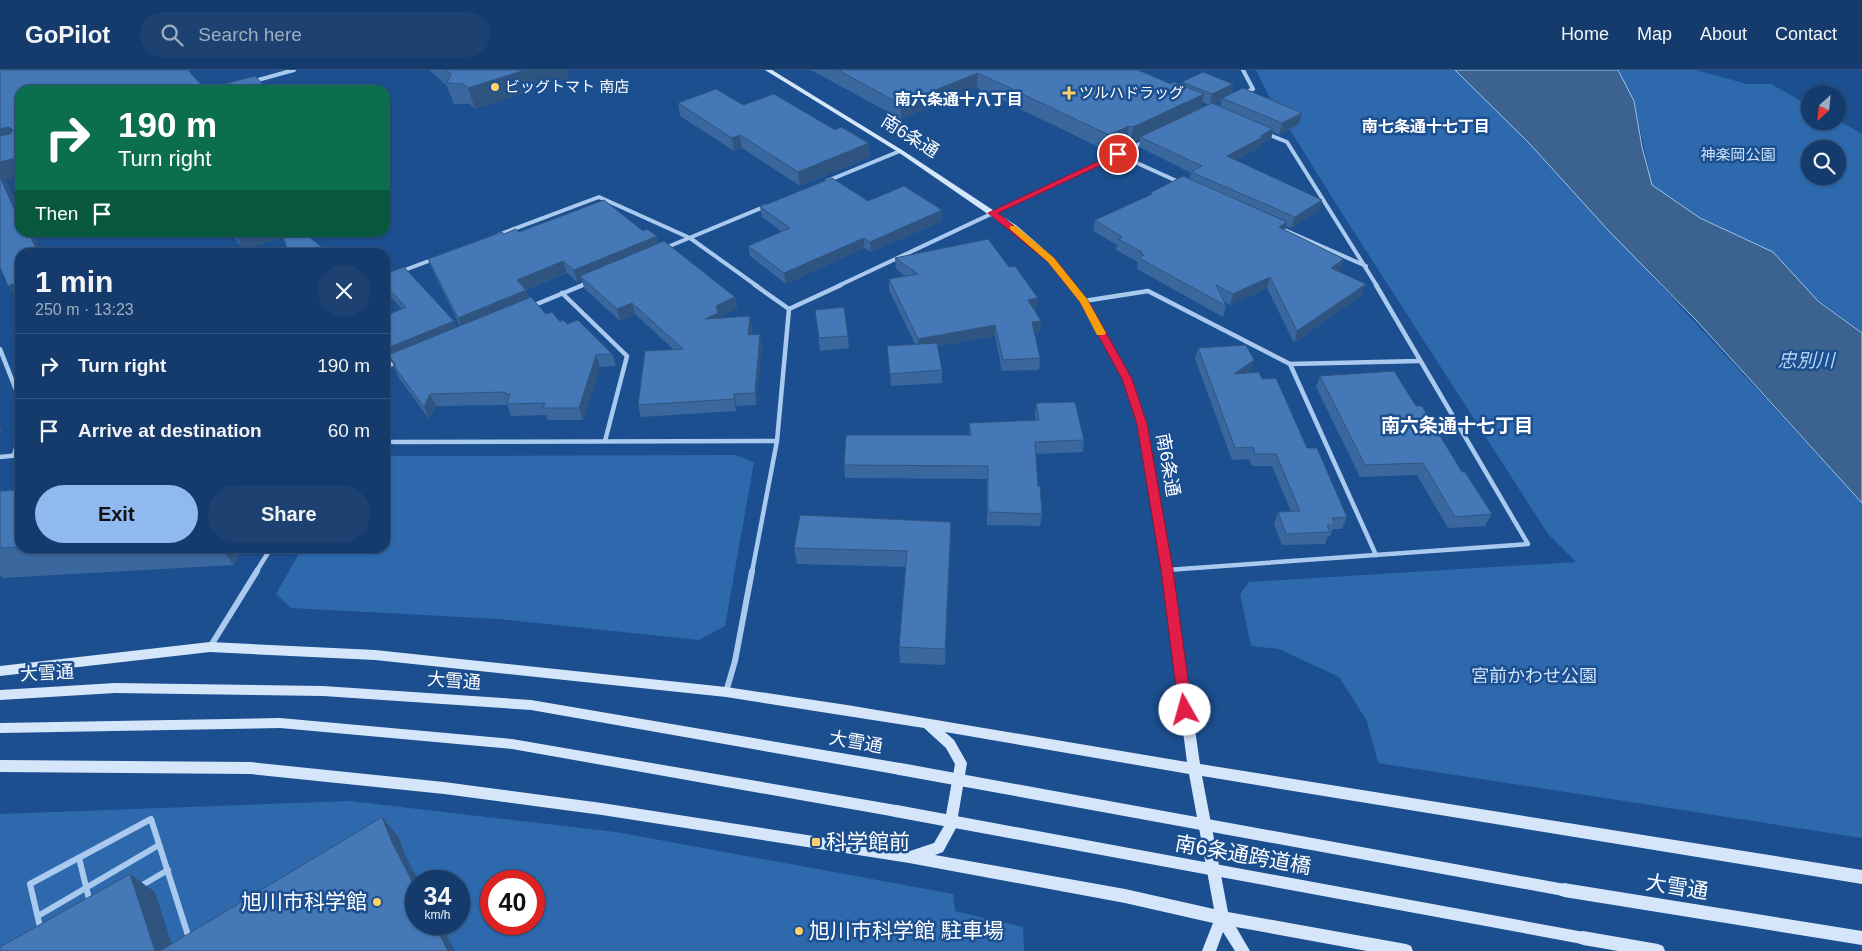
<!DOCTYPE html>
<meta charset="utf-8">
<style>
body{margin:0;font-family:Helvetica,"Noto Sans JP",sans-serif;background:#1d4271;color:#f1f3f6;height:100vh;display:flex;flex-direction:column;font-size:19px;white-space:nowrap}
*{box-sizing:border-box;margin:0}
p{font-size:16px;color:#9dadc1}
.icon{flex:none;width:28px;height:28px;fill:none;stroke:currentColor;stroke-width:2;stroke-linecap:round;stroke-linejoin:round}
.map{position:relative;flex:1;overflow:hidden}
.drawer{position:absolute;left:15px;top:178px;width:375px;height:305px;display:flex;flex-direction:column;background:#143b6b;border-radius:15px;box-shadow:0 1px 4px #0004,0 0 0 1px #33557e}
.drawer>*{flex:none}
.hud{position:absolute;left:15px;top:15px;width:375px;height:152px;border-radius:15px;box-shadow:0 1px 4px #0004,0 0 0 1px #33557e;background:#0b6e4f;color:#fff;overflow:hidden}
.needle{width:32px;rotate:207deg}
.buttons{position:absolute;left:1801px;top:15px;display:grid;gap:10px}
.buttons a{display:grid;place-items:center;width:45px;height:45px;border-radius:50%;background:#143b6b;box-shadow:0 1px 4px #0004,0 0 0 1px #33557e;font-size:25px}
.speed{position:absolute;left:405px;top:800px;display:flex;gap:10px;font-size:25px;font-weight:700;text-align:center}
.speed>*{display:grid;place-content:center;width:65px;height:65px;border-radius:50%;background:#143b6b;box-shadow:0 1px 4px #0004,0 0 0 1px #33557e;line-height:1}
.speed small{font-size:12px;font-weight:400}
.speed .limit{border:8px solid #d22;background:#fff;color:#111}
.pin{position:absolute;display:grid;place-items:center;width:42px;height:42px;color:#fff;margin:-21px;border:2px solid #fff;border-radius:50%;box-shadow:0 1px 5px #0007}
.me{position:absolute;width:55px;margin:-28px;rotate:353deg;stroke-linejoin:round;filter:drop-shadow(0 0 4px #0008)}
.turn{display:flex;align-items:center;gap:18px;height:105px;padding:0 20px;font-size:22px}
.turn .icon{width:65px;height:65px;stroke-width:2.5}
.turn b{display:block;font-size:35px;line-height:42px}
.then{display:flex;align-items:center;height:48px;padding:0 20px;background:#0003;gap:10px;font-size:19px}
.round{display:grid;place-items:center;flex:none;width:52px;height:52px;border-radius:26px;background:#1d4271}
.headline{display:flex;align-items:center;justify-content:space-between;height:85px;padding:0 20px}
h1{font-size:30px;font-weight:600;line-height:38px}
.button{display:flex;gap:10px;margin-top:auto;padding:10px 20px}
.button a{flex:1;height:58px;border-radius:30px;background:#90b9f0;color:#111;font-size:20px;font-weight:600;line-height:58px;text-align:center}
.button a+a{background:#1d4271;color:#f1f3f6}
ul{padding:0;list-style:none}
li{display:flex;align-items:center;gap:15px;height:65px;padding:0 20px;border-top:1px solid #33557e}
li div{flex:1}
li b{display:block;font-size:19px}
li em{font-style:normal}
header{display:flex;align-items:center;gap:30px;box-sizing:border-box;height:70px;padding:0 25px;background:#143b6b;border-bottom:1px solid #33557e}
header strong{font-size:24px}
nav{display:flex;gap:28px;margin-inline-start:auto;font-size:18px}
.search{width:350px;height:45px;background:#1d4271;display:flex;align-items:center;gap:12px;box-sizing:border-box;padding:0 18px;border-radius:28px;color:#9dadc1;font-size:19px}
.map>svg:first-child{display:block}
.green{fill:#2e69ad;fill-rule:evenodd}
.water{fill:#3c6290;stroke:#9cc4f0}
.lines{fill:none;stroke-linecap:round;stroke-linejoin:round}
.street-far2{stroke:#a9c9ee;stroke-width:4}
.street-far1{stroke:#a9c9ee;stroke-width:4.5}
.street{stroke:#a9c9ee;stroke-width:6}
.secondary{fill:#d6e6fa;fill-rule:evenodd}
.secondary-bridge{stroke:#d6e6fa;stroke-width:12}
.wall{fill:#3a679d;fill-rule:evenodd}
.shaded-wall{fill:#305480}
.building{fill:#4478b7;stroke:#305480}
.route{fill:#e11d48;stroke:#92132f}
.slow{fill:#f59e0b}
.poi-dot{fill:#ffd166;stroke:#1b4f8f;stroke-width:2}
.labels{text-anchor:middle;stroke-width:5;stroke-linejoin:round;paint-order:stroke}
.far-poi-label{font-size:15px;fill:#fff;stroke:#1b4f8f;text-anchor:start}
.far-park-label{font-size:15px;fill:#cfe3fa;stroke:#1b4f8f}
.far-neighbourhood-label{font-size:16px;font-weight:bold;fill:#fff;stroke:#1b4f8f}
.street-label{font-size:18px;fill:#fff;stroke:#1b4f8f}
.park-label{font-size:18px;fill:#cfe3fa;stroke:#1b4f8f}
.water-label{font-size:19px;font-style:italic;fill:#b5d3f5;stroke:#1b4f8f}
.neighbourhood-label{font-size:19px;font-weight:bold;fill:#fff;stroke:#1b4f8f}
.near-poi-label{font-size:21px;fill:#fff;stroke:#1b4f8f;text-anchor:start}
.near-street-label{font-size:21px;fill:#fff;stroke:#1b4f8f}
</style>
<header>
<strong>GoPilot</strong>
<div class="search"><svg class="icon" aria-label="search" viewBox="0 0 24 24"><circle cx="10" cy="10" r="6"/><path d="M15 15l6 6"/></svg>Search here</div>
<nav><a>Home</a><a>Map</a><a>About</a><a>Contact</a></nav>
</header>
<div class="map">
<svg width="1862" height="881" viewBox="0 0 1862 881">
<rect width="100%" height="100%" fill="#1b4f8f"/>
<g class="green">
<path d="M1256 0H1456L1529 73 1862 433V768L1378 693 1367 651 1339 607 1279 579 1251 576 1240 524 1249 512 1576 492 1548 464 1338 137 1269 26Z"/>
<path d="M1618 0H1696L1747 14H1771L1810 36V51L1838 50 1862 64V262L1813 226 1773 182 1700 148 1652 115 1634 31ZM1810 79H1838V106H1810Z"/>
<path d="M736 385 754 392 725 556 699 570 499 549 291 538 276 524 302 478H385V386Z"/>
<path d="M350 731 616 762 953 824 955 841 1023 857 1024 881H0V744ZM416 811H459V854H416ZM491 811H534V854H491Z"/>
</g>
<path class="water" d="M1455 0H1618L1634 31 1642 77 1652 115 1700 148 1773 182 1818 231 1862 263V433L1695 249 1607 159 1529 73Z"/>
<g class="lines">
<g class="street-far2">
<path d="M1243 0 1253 19 1243 24"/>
<path d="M254 11 294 0"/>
<path d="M1267 64 1287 72 1377 216"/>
<path d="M1117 84 1179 112"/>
<path d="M827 111 900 81"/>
<path d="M1280 158 1366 196"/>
<path d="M498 165 599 127 690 168 757 216"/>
<path d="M665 178 766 136"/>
<path d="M402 201 434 189"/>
<path d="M580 216 589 212"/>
<path d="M838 216 1146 71"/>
</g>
<g class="street-far1">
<path d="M562 223 627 286 605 371"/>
<path d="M1084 231 1148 221 1290 294 1419 291"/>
<path d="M532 236 583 215"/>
<path d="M789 239 841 215"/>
<path d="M0 279 20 330"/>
<path d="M1290 294 1376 485"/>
<path d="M385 297 397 292"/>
<path d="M385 372 777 371"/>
<path d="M14 385 20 364"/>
<path d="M0 387 20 385"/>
<path d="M1167 500 1528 474 1376 215"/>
<path d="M256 502 271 478"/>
<path d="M752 502 777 371 789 239 755 215"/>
</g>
<g class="street">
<path d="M210 577 257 501"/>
<path d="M726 622 735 591 752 501"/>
<path d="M79 788 90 833"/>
<path d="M139 817 168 800"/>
<path d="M38 846 159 775"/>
<path d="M41 861 30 814 151 749 193 881"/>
</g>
<g class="secondary">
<path d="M765 0H772L902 80 1017 156 1054 188 1088 231 1131 309 1147 354 1172 500 1200 694 1862 800V814L1202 706 1228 842 1406 874 1411 876 1413 881H1367L1236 857 1250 881H1235L1223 862 1216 881H1202L1213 853 1125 833 909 793 602 745 444 724 250 704 0 702V690L250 692 444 712 602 733 910 781 934 773 944 756 955 694 946 678 924 658 726 627 375 590 210 582 0 606V596L210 572 375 580 726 617 847 635 1187 692 1162 500 1137 354 1123 309 1080 232 1048 192 1011 160 898 82ZM945 662 1189 704 1214 839 1125 819 935 785 943 782 956 758 967 693 954 670Z"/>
<path d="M115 613 323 616 531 630 900 693 904 695 906 699 904 703 900 705 531 640 323 626 115 623 0 630V620Z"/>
<path d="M280 648 512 669 896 735 901 737 902 741 901 745 896 747 512 679 280 658 0 663V653Z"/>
<path d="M1564 813 1862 861V875L1564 827 1559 825 1557 820 1559 815Z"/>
<path d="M1583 861 1658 874 1663 876 1665 881H1618L1583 875 1578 873 1576 868 1578 863Z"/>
</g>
<g class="secondary-bridge">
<path d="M900 699 1564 820"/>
<path d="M896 741 1583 868"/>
</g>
</g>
<g class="wall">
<path d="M429 0H566L568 8 475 39 470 34H454L447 16Z"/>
<path d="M811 0H1138L1171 14 1182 15V12L1233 14 1231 24 1299 54 1279 65 1273 62 1271 69 1261 74V77L1236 90 1322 130 1319 141 1291 158 1286 156 1285 160 1340 200 1339 201 1362 225 1294 273 1267 218 1230 235 1224 232 1226 236 1223 247 1137 199 1138 192 1116 180 1117 175 1093 161 1095 150 1150 125V123L1190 109 1191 103 1139 77 1140 68 1130 73 1127 71 1107 81 977 18 901 49ZM1221 30 1220 36 1213 34ZM1202 32 1209 35 1201 38Z"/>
<path d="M678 33 743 35 835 60 869 73 870 87 800 116 742 78 734 81 680 46Z"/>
<path d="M868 131 942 140V151L871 182 864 178 786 214 750 186 748 176 782 162 762 147 760 137Z"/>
<path d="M643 161 657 166 659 174 735 227 737 238 719 247V248L750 246 752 257 751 265 762 276 756 335 737 336 736 341 641 347 638 335 673 279 635 244 620 251 584 218 582 210 577 212 567 203 526 220 529 228 546 244 567 254 612 284 616 296 600 297 583 350H548L546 345 511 346 507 335 436 336 429 349 399 308 391 290 389 291 385 287V246L402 239 385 221V204L457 257 460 256 433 201 428 189 504 164 519 162Z"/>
<path d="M230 162H303L324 179 326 182H288L283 167 244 180Z"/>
<path d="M895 188 1009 197 1038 228 1036 239H1034L1040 262 1034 263 1040 288 1039 300 1002 301 995 266 938 276 942 300V313L891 316 887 276 915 274 889 220V209L905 206 896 199Z"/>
<path d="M815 240 848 266 849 278 820 281Z"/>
<path d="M1198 278 1254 290 1249 303 1262 309 1307 378 1347 447 1342 459H1333L1330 466H1328L1325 474 1282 475 1274 454 1278 442 1291 441 1272 396H1252L1249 389 1232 390 1195 289Z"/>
<path d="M1320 306 1462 402 1492 444 1485 456 1448 458 1417 405 1360 407 1316 317Z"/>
<path d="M1036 333 1084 370 1083 382 1036 384 1038 416 1042 444 1040 456 987 455V409L845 408 844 395 969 365V353L1036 350 1035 345Z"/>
<path d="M20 420V478H243L234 495 2 508 0 505V421Z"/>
<path d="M951 468 945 595 900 593 899 577 906 497 797 494 794 478Z"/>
</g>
<g class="shaded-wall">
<path d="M525 0H566L568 8 475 39 468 18Z"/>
<path d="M978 3 977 18 901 49 900 34Z"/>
<path d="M1233 14 1231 25 1222 28 1221 30 1210 35 1212 24Z"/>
<path d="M1204 24 1201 40 1140 67V68L1130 73 1133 57Z"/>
<path d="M1302 43 1299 54 1279 65 1282 53Z"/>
<path d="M1129 56 1127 71 1107 81 1109 65Z"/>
<path d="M9 57 20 72 0 77V59Z"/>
<path d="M1273 59 1271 69 1261 74V77L1224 96 1227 86Z"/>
<path d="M740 65 742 78 734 81 732 68Z"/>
<path d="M869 73 870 87 800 116 798 102Z"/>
<path d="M20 87V106L6 110 20 141V149L17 145 0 107V92Z"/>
<path d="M1322 130 1319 141 1291 158 1295 147Z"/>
<path d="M942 140V151L871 182 870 172Z"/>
<path d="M1287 152 1284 163 1279 157Z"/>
<path d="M28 162H32L42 182H38Z"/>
<path d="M238 162H285L286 166 244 180 235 164Z"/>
<path d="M657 166 660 178 580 206 582 210 577 212 574 200Z"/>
<path d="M864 168V178L786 214 784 203Z"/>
<path d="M1344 189 1340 200 1328 209 1331 198Z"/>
<path d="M563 191 567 203 522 221 517 210Z"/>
<path d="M1270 207 1267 218 1230 235 1233 224Z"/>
<path d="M20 212V231L8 216Z"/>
<path d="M1366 214 1362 225 1294 273 1297 261Z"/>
<path d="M526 220 530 232 463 260 458 248Z"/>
<path d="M735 227 737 238 719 247 720 255 705 249 716 236Z"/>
<path d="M1038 228 1036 239 1027 241 1028 230Z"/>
<path d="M632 233 635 244 620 251 617 239Z"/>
<path d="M750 246 752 257 750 277 748 265Z"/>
<path d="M454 251 459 262 388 285 391 290 389 291 385 283V279Z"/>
<path d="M1041 251 1040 262 1031 263 1032 252Z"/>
<path d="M995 255V266L918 280V269Z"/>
<path d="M760 264 762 276 756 335 755 323Z"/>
<path d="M596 285 600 297 583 350 579 338Z"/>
<path d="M1254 290 1250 302 1231 316 1234 304Z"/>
<path d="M430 324 436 336 429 349 424 337Z"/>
<path d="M734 324 737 336 736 341 734 329Z"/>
<path d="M0 356 3 362 0 363Z"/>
<path d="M951 452V468L945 595V579Z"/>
<path d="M220 478H243L234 495Z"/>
<path d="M382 747 398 766 407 789 419 811H416V819L391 770Z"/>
<path d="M130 804 155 822 174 881H155Z"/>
<path d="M434 854H441L455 881H448Z"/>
</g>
<g class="building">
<path d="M0 0H188L205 19 255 6 268 20H20V87L0 92V66L10 64 13 60 9 57 0 59Z"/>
<path d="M446 0H525L468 18 463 14 447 13 451 4Z"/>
<path d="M838 0H1138L1171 14 1174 12 1204 24 1133 57 1129 56 1109 65 978 3 900 34Z"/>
<path d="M1203 2 1233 14 1212 24 1182 12Z"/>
<path d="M1243 18 1302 43 1282 53 1222 28Z"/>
<path d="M716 19 743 35 774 24 835 60 841 57 869 73 798 102 740 65 732 68 678 33Z"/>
<path d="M1212 33 1273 59 1260 66 1263 67 1227 86 1322 130 1295 147 1191 102 1202 96 1140 67Z"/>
<path d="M1183 106 1287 152 1279 157 1344 189 1331 198 1366 214 1297 261 1270 207 1233 224 1216 215 1226 236 1139 188 1144 185 1140 183 1142 182 1118 169 1122 167 1095 150 1152 124 1150 123Z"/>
<path d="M0 107 17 145H19L20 146V162H28L38 182H20V212L8 216 0 197Z"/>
<path d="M832 108 868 131 904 116 942 140 870 172 864 168 784 203 748 176 790 158 760 137Z"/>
<path d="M604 130 643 161 647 159 657 166 574 200 563 191 517 210 526 220 458 248 428 189 502 162 504 164 516 159 519 162Z"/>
<path d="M282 162H303L324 179 288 182Z"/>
<path d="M988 169 1009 197 1015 196 1038 228 1028 230 1041 251 1032 252 1040 288 1003 290 995 255 918 269 889 209 918 204 895 188Z"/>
<path d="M664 171 735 227 716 236 718 243 705 249 750 246 748 265 760 264 755 323 734 324V329L638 335 645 281 683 279 632 233 617 239 580 206Z"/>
<path d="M404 197 454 251 385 279V246L406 237 385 215V204Z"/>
<path d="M531 227 546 244 552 242 560 252 563 250 567 254 578 250 612 284 596 285 579 338H543L545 333 507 334 510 324H505L506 322 430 324 424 337 394 296 396 295 388 285Z"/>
<path d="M844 237 848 266 819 268 815 240Z"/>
<path d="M937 273 942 300 890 304 887 276Z"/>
<path d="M1246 275 1254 290 1234 304 1259 302 1262 309 1276 308 1307 378H1317L1347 447 1332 448 1335 455H1327L1330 462 1286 464 1278 442 1300 441 1276 384H1255L1253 377 1235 378 1198 278Z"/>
<path d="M1394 301 1416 336H1422L1462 402H1465L1492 444 1455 447 1423 393 1365 395 1320 306Z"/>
<path d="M1075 332 1084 370 1035 372 1038 416H1040L1042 444 988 442V396L844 395 846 365H971L969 353 1039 350 1036 333Z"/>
<path d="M20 420V477L0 478V421Z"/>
<path d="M800 445 951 452 945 579 899 577 907 481 794 478Z"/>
<path d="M382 747 391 770 416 819V854H434L448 881H160Z"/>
<path d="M130 804 155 881H0V877Z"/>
</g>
<path class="route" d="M1118 82 1121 84 1120 86 998 143 1054 188 1087 229 1132 309 1147 354 1173 500 1192 640 1190 644 1185 646 1180 644 1179 640 1161 500 1137 354 1122 309 1080 232 1048 192 988 143Z"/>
<path class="slow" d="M1010 156H1016L1054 188 1087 229 1106 263 1104 265H1097L1080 232 1048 192 1010 159Z"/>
<g class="poi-dot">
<circle cx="495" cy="17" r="5"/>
<path d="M1066.5 15.5h5v5h5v5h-5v5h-5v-5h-5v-5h5z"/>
<rect x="811" y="767" width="10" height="10" rx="2.5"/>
<circle cx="377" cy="832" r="5"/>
<circle cx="799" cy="861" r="5"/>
</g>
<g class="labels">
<g class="far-poi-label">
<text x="505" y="22">ビッグトマト 南店</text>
<text x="1079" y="28">ツルハドラッグ</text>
</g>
<g class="far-park-label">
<text x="1738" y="90">神楽岡公園</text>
</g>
<g class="far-neighbourhood-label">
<text x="959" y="35">南六条通十八丁目</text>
<text x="1426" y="62">南七条通十七丁目</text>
</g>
<g class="street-label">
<text transform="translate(910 66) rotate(32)" y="6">南6条通</text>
<text transform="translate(1168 395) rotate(80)" y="6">南6条通</text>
<text transform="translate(47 603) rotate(-3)" y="6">大雪通</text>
<text transform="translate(454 611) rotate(4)" y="6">大雪通</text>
<text transform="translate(856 672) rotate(10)" y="6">大雪通</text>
</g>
<g class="park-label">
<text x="1534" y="612">宮前かわせ公園</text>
</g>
<g class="water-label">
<text x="1806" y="297">忠別川</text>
</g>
<g class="neighbourhood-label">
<text x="1457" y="362">南六条通十七丁目</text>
</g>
<g class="near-poi-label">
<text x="826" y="779">科学館前</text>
<text x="367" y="839" text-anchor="end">旭川市科学館</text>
<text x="809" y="868">旭川市科学館 駐車場</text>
</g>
<g class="near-street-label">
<text transform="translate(1243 785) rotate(10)" y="7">南6条通跨道橋</text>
<text transform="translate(1677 817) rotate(9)" y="7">大雪通</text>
</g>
</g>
</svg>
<div class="buttons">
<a><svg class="needle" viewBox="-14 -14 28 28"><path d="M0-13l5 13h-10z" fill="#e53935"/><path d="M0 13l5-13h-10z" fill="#9dadc1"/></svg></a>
<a><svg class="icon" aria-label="search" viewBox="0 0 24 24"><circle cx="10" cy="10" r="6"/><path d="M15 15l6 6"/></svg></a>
</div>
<div class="speed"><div>34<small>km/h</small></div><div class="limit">40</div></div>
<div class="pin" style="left:1118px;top:84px;background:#d93025"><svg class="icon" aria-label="arrive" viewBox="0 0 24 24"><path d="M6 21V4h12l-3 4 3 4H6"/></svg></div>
<svg class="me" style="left:1185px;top:640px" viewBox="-20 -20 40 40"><circle r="19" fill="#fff"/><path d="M0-13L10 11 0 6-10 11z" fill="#e11d48"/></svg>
<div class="hud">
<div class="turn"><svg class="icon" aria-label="right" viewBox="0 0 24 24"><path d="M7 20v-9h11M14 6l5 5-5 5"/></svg><div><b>190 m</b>Turn right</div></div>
<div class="then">Then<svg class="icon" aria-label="arrive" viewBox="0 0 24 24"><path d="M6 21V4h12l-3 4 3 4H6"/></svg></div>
</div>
<section class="drawer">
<div class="headline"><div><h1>1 min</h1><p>250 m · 13:23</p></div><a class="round"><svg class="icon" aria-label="close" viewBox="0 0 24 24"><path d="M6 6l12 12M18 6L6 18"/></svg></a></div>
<ul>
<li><svg class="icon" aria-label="right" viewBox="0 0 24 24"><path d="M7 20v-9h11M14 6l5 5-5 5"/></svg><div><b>Turn right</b></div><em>190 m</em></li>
<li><svg class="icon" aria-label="arrive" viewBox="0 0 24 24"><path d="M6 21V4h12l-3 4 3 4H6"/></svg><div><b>Arrive at destination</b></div><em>60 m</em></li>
</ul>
<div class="button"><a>Exit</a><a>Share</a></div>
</section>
</div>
